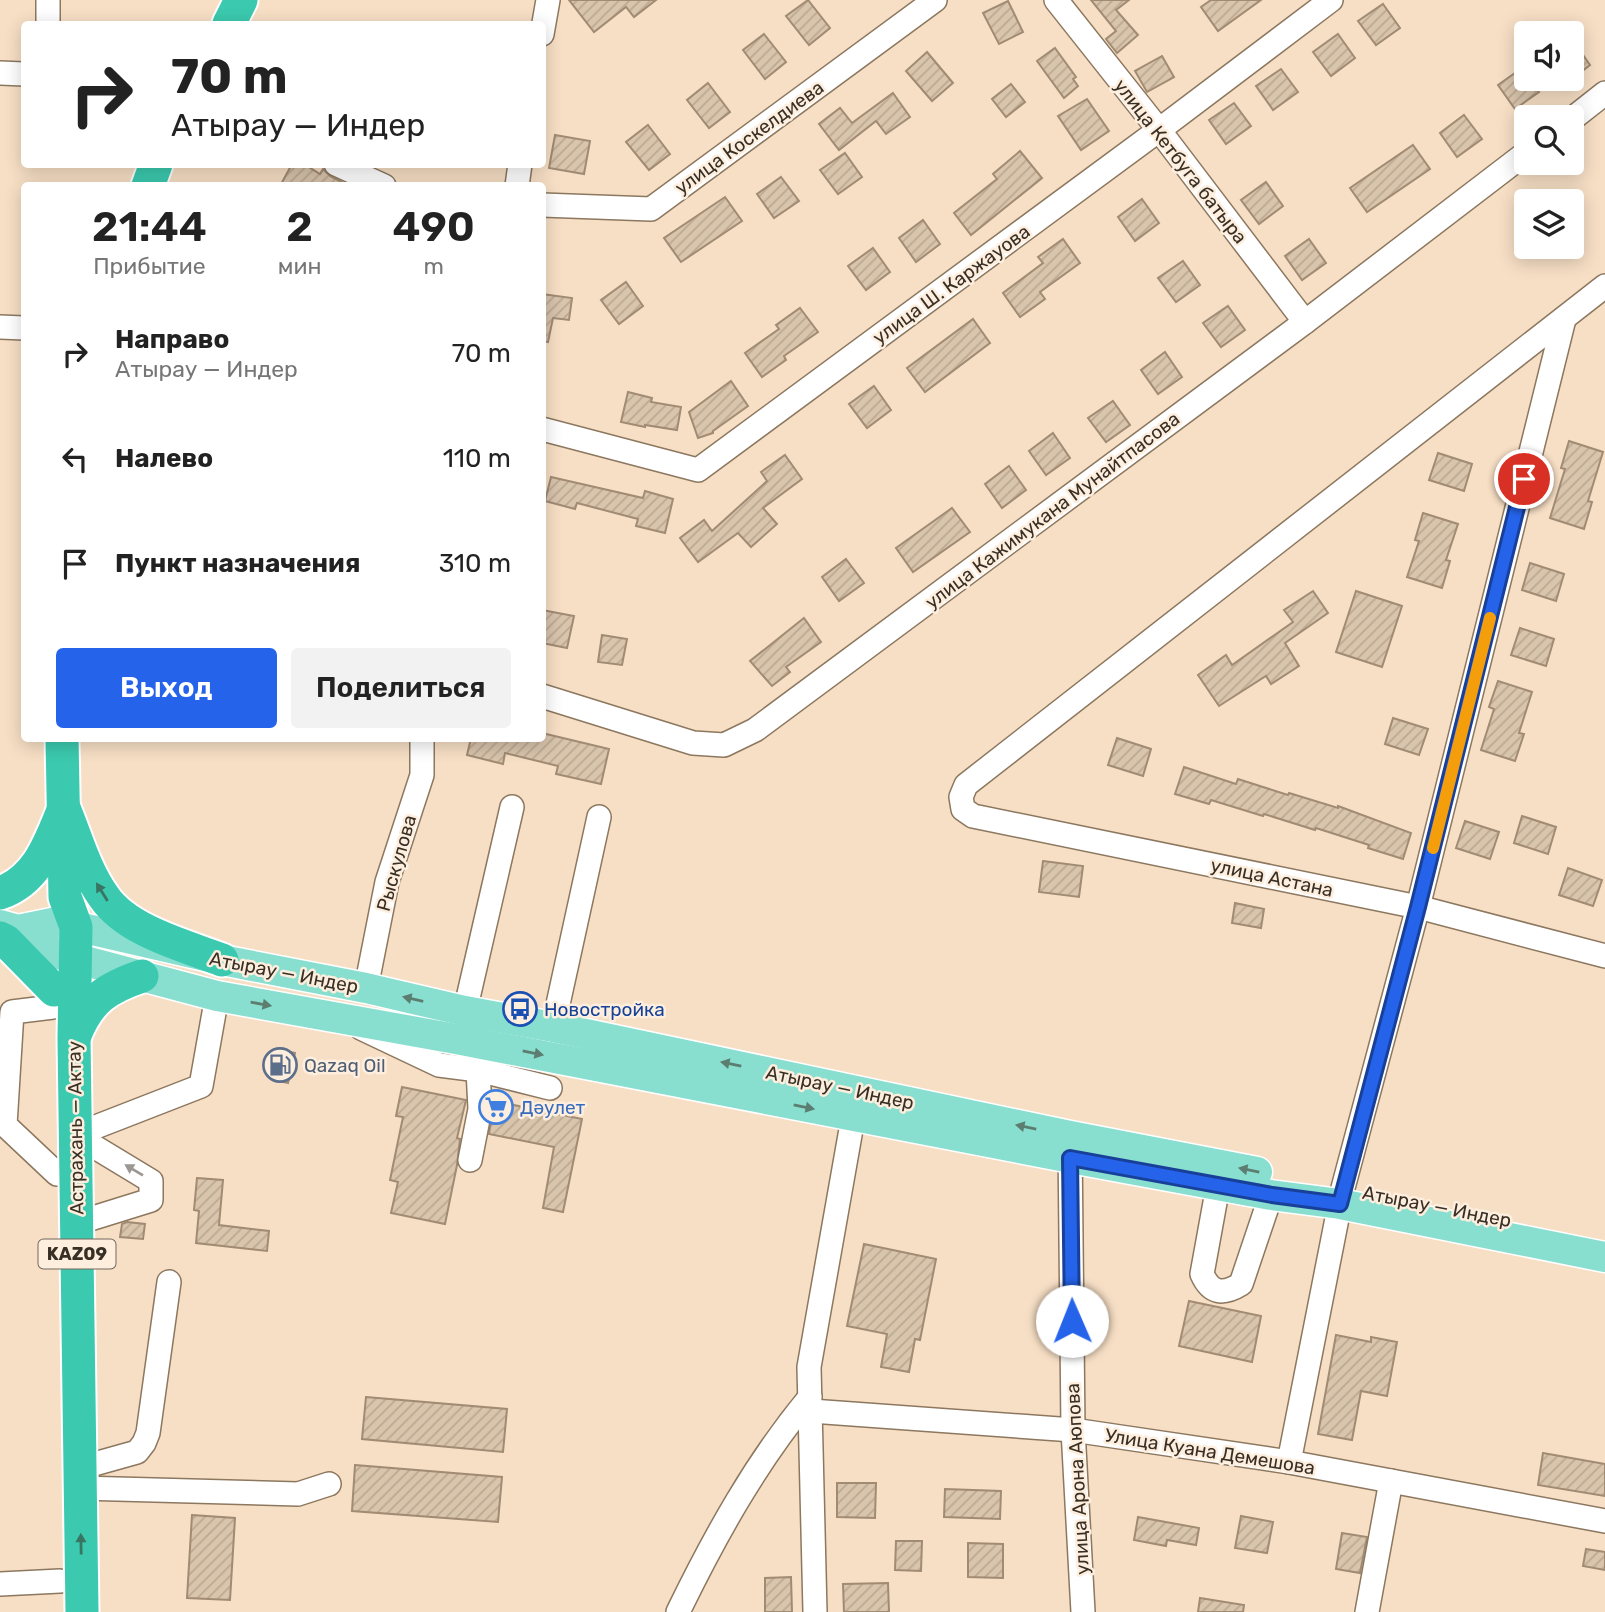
<!DOCTYPE html>
<html lang="ru">
<meta charset="utf-8">
<style>
body{margin:0;font-family:Rubik,sans-serif;background:#f2f2f2;color:#222;height:100vh;display:flex;flex-direction:column;font-size:26px;white-space:nowrap}
*{box-sizing:border-box;margin:0}
p{font-size:23px;color:#767676}
.icon{flex:none;width:38px;height:38px;fill:none;stroke:currentColor;stroke-width:2;stroke-linecap:round;stroke-linejoin:round}
.map{position:relative;flex:1;overflow:hidden}
.panel{position:absolute;left:21px;top:182px;width:525px;height:560px;display:flex;flex-direction:column;background:#fff;border-radius:7px;box-shadow:0 4px 18px #0003}
.panel>*{flex:none}
.guide{position:absolute;left:21px;top:21px;width:525px;height:147px;border-radius:7px;box-shadow:0 4px 18px #0003;background:#fff;color:#222;overflow:hidden}
.controls{position:absolute;left:1514px;top:21px;display:grid;gap:14px}
.controls a{display:grid;place-items:center;width:70px;height:70px;border-radius:7px;background:#fff;box-shadow:0 4px 18px #0003;font-size:35px}
.pin{position:absolute;display:grid;place-items:center;width:60px;height:60px;color:#fff;margin:-30px;border:4px solid #fff;border-radius:50%;box-shadow:0 2px 7px #0007}
.me{position:absolute;width:77px;margin:-38px;rotate:359deg;stroke-linejoin:round;filter:drop-shadow(0 0 5px #0008)}
.turn{display:flex;align-items:center;gap:24px;height:147px;padding:0 35px;font-size:32px}
.turn .icon{width:91px;height:91px;stroke-width:2.5}
.turn b{display:block;font-size:49px;line-height:60px}
.eta{display:flex;justify-content:space-evenly;align-items:center;height:119px;text-align:center}
.eta b{font-size:42px;font-weight:600;line-height:49px}
.primary-button{display:flex;gap:14px;margin-top:auto;padding:14px 35px}
.primary-button a{flex:1;height:80px;border-radius:7px;background:#2563eb;color:#fff;font-size:28px;font-weight:600;line-height:80px;text-align:center}
.primary-button a+a{background:#f2f2f2;color:#222}
ul{padding:0;list-style:none}
li{display:flex;align-items:center;gap:21px;height:105px;padding:0 35px}
li div{flex:1}
li b{display:block;font-size:26px}
li em{font-style:normal}
.map>svg:first-child{display:block}
.building{fill:url(#building-hatch);stroke:#a18b73;stroke-width:2}
.lines{fill:none;stroke-linecap:round;stroke-linejoin:round}
.minor-casing{stroke:#8c775f;stroke-width:26}
.major-casing{stroke:#fff;stroke-width:33}
.highway-casing{stroke:#fff;stroke-width:37}
.minor{stroke:#fff;stroke-width:23}
.major{stroke:#89dfcf;stroke-width:30}
.highway{stroke:#3bcaaf;stroke-width:33}
.oneway{fill:#397563}
.oneway2{fill:#5c7e71}
.oneway3{fill:#9c9792}
.route-casing{stroke:#184099;stroke-width:18}
.route{stroke:#2563eb;stroke-width:12}
.slow{stroke:#f59e0b;stroke-width:12}
.labels{text-anchor:middle;stroke-width:5;stroke-linejoin:round;paint-order:stroke}
.shield{fill:#fdeede;stroke:#73685c;stroke-width:2}
.shield-label{font-size:18px;font-weight:bold;fill:#382f25}
.street-label{font-size:19px;fill:#382f25;stroke:#fdeede}
.transit-label{font-size:19px;fill:#164399;stroke:#fdeede;text-anchor:start}
.service-label{font-size:19px;fill:#4e5e75;stroke:#fdeede;text-anchor:start}
.shop-label{font-size:19px;fill:#366cbe;stroke:#fdeede;text-anchor:start}
</style>
<div class="map">
<svg width="1605" height="1612" viewBox="0 0 1605 1612">
<defs>
<pattern id="building-hatch" width="6" height="6" patternUnits="userSpaceOnUse" patternTransform="scale(1.75)"><rect width="6" height="6" fill="#d9c4ac"/><path d="M-1 1l2-2M0 6l6-6M5 7l2-2" fill="none" stroke="#bba994"/></pattern>
</defs>
<rect width="100%" height="100%" fill="#f7dfc5"/>
<g class="building">
<path d="M569 0H656L634 17 626 7 594 32Z"/>
<path d="M808 0 830 28 809 45 786 16Z"/>
<path d="M1091 0H1129L1116 10 1138 35 1117 53 1106 39 1116 31Z"/>
<path d="M1211 0H1261L1218 31 1201 7Z"/>
<path d="M1008 1 1023 32 999 44 983 13Z"/>
<path d="M1383 4 1400 28 1376 45 1358 21Z"/>
<path d="M764 34 786 62 765 79 743 50Z"/>
<path d="M1338 34 1355 58 1331 76 1313 52Z"/>
<path d="M1572 39 1590 65 1572 79Z"/>
<path d="M1055 48 1076 77 1073 79 1078 86 1064 98 1037 61Z"/>
<path d="M927 52 953 83 932 101 906 71Z"/>
<path d="M1162 56 1174 77 1147 92 1135 71Z"/>
<path d="M1522 68 1526 73V79H1530L1539 92 1515 109 1498 85Z"/>
<path d="M1281 69 1298 92 1273 110 1256 86Z"/>
<path d="M708 83 730 112 709 128 687 100Z"/>
<path d="M1011 84 1025 102 1006 117 992 99Z"/>
<path d="M893 93 910 117 886 134 876 121 839 150 819 124 840 108 852 123Z"/>
<path d="M1087 99 1109 131 1081 150 1058 116Z"/>
<path d="M1234 103 1251 126 1226 144 1209 120Z"/>
<path d="M1464 115 1482 139 1457 157 1440 133Z"/>
<path d="M648 125 670 154 649 170 626 142Z"/>
<path d="M555 135 590 141 584 174 549 168Z"/>
<path d="M1413 145 1430 169 1367 212 1350 188Z"/>
<path d="M1020 151 1042 178 971 235 954 213 997 179 993 174Z"/>
<path d="M845 153 862 177 838 194 820 170Z"/>
<path d="M292 164H304L320 174 323 169 330 176 349 186H280Z"/>
<path d="M781 177 799 201 774 218 757 194Z"/>
<path d="M1266 182 1283 206 1259 224 1241 200Z"/>
<path d="M725 197 742 221 681 262 664 238Z"/>
<path d="M1142 199 1159 223 1135 241 1118 217Z"/>
<path d="M923 220 940 244 916 262 899 238Z"/>
<path d="M1063 239 1080 263 1040 292 1045 299 1020 317 1003 293 1043 263 1038 257Z"/>
<path d="M1309 239 1326 263 1302 280 1285 256Z"/>
<path d="M873 248 890 272 866 290 848 266Z"/>
<path d="M1183 261 1200 285 1176 302 1158 278Z"/>
<path d="M626 282 643 306 619 324 601 300Z"/>
<path d="M542 294 572 298 569 320 553 318 548 342 542 341Z"/>
<path d="M1228 306 1245 330 1221 347 1203 323Z"/>
<path d="M800 308 818 332 784 356 786 360 762 377 745 353 779 329 776 325Z"/>
<path d="M973 319 990 343 925 392 907 368Z"/>
<path d="M1165 352 1182 377 1158 394 1141 370Z"/>
<path d="M731 381 748 406 713 431V433L698 438 689 412Z"/>
<path d="M874 386 891 410 867 428 849 404Z"/>
<path d="M628 392 652 398 651 402 681 407 677 430 645 425V427L621 422Z"/>
<path d="M1113 401 1130 425 1106 442 1088 418Z"/>
<path d="M1053 433 1070 458 1046 475 1029 451Z"/>
<path d="M1569 441 1603 452 1588 501 1592 502 1584 529 1550 518 1565 469 1561 468Z"/>
<path d="M1438 453 1472 464 1464 491 1429 480Z"/>
<path d="M785 455 802 479 763 508 777 524 751 547 738 533 698 562 680 538 704 520 712 531 767 481 761 472Z"/>
<path d="M1009 466 1026 490 1002 508 985 484Z"/>
<path d="M551 477 643 498 645 491 673 499 665 533 636 526 638 519 577 503 575 509 545 501Z"/>
<path d="M952 508 970 532 913 572 896 548Z"/>
<path d="M1423 513 1458 524 1446 560 1450 561 1442 588 1407 577 1419 541 1415 540Z"/>
<path d="M846 559 864 583 839 601 822 577Z"/>
<path d="M1530 563 1564 574 1556 601 1522 590Z"/>
<path d="M1313 591 1328 613 1285 643 1299 666 1271 684 1266 676 1219 706 1198 675 1226 655 1232 665 1293 622 1284 610Z"/>
<path d="M1356 591 1402 606 1382 667 1336 652Z"/>
<path d="M542 610 574 616 567 648 542 643Z"/>
<path d="M804 618 821 642 786 667 790 672 772 686 750 661Z"/>
<path d="M1520 628 1554 639 1546 666 1511 655Z"/>
<path d="M602 635 627 639 622 665 598 662Z"/>
<path d="M1498 681 1532 692 1519 733 1524 734 1515 761 1481 750 1494 709 1489 707Z"/>
<path d="M1393 718 1428 729 1419 755 1385 744Z"/>
<path d="M542 733 609 749 601 784 556 774 558 766 505 753 503 764 467 755 471 738H542Z"/>
<path d="M1117 738 1151 749 1143 776 1108 765Z"/>
<path d="M1184 767 1236 784 1238 779 1288 795 1289 793 1338 808V806L1411 833 1403 859 1368 848 1369 845 1316 828 1315 830 1264 814 1263 816 1211 800 1209 804 1175 794Z"/>
<path d="M1522 816 1556 827 1548 854 1514 843Z"/>
<path d="M1465 821 1499 832 1490 859 1456 848Z"/>
<path d="M1043 861 1083 866 1079 897 1039 892Z"/>
<path d="M1568 868 1602 880 1593 906 1559 895Z"/>
<path d="M1235 903 1264 909 1261 928 1232 923Z"/>
<path d="M278 1049 295 1053 288 1083 271 1079Z"/>
<path d="M402 1087 466 1100 457 1138 460 1139 457 1165 445 1224 391 1213 398 1182 390 1180 403 1117 396 1116Z"/>
<path d="M494 1101 582 1119 563 1212 543 1208 554 1147 489 1134Z"/>
<path d="M197 1178 223 1180 219 1225 269 1231 267 1251 196 1243 199 1211 194 1210Z"/>
<path d="M127 1222 145 1224 143 1239 120 1237 122 1224Z"/>
<path d="M864 1244 936 1259 920 1340 915 1339 909 1372 881 1367 887 1334 847 1326Z"/>
<path d="M1189 1301 1261 1316 1252 1362 1179 1346Z"/>
<path d="M1336 1335 1371 1342V1337L1397 1342 1387 1396 1361 1391 1352 1440 1318 1434Z"/>
<path d="M366 1397 507 1409 503 1452 362 1439Z"/>
<path d="M1543 1453 1605 1464V1496L1538 1485Z"/>
<path d="M355 1465 502 1477 498 1522 352 1511Z"/>
<path d="M837 1483H876L875 1518 837 1517Z"/>
<path d="M945 1489 1001 1491 1000 1519 944 1517Z"/>
<path d="M192 1515 235 1518 230 1600 187 1598Z"/>
<path d="M1241 1516 1273 1522 1267 1553 1235 1548Z"/>
<path d="M1138 1517 1199 1528 1196 1545 1167 1540 1166 1546 1134 1540Z"/>
<path d="M1342 1533 1367 1537 1360 1573 1336 1569Z"/>
<path d="M896 1541H922L921 1571 895 1570Z"/>
<path d="M968 1543 1003 1544V1578L968 1577Z"/>
<path d="M1586 1549 1605 1552V1570L1583 1566Z"/>
<path d="M791 1577 792 1612H765V1578Z"/>
<path d="M888 1583 889 1612H844L843 1584Z"/>
<path d="M1200 1598 1244 1605 1243 1612H1198Z"/>
</g>
<g class="lines">
<g class="minor-casing">
<g id="minor">
<path d="M48 0V24"/>
<path d="M1056 0 1159 130 1305 322"/>
<path d="M542 34 548 0"/>
<path d="M0 73 24 74"/>
<path d="M1572 119 1605 93"/>
<path d="M336 164 384 186"/>
<path d="M517 186 520 164"/>
<path d="M542 205 651 209 935 0"/>
<path d="M1605 286 966 785 961 797 963 809 973 816 1418 907 1605 956"/>
<path d="M0 327 24 328"/>
<path d="M542 429 698 470 1159 130 1331 0"/>
<path d="M542 696 693 743 724 745 755 730 1305 322 1526 153"/>
<path d="M366 988 387 882 422 775V738"/>
<path d="M53 1007 12 1012 5 1125 57 1174"/>
<path d="M465 1011 512 807"/>
<path d="M553 1027 599 817"/>
<path d="M361 1028 439 1065 478 1070 550 1088"/>
<path d="M75 1135 201 1086 217 996"/>
<path d="M75 1135 151 1181V1200L77 1223"/>
<path d="M1070 1143 1073 1430 1083 1612"/>
<path d="M470 1160 480 1109 478 1070 480 1056"/>
<path d="M1218 1186 1202 1274C1211 1294 1223 1295 1241 1284L1271 1195"/>
<path d="M811 1411 1073 1430 1289 1462 1605 1521"/>
<path d="M1289 1462 1343 1188 1418 907 1564 319"/>
<path d="M80 1468 137 1452 144 1443 148 1433 169 1282"/>
<path d="M80 1488 298 1494 329 1484"/>
<path d="M0 1584 60 1581"/>
<path d="M678 1612C715 1536 756 1462 810 1397"/>
<path d="M815 1612 809 1367 856 1101"/>
<path d="M1367 1612 1391 1481"/>
</g>
</g>
<g class="major-casing">
<g id="major">
<path d="M0 925 18 930 55 953 217 996 456 1039 1071 1158 1271 1195 1340 1204 1605 1257"/>
<path d="M18 930 57 922 222 960 366 988 465 1011 553 1027 1070 1136 1257 1172"/>
</g>
</g>
<g class="highway-casing">
<g id="highway">
<path d="M229 24 241 0"/>
<path d="M148 186 156 164"/>
<path d="M62 738 65 897 76 927 74 1038 82 1612"/>
<path d="M0 893C38 880 50 842 64 808 76 837 85 871 104 897 127 931 185 946 222 960"/>
<path d="M0 938 6 941 54 990"/>
<path d="M75 1035C89 1000 106 988 142 976"/>
</g>
</g>
<use href="#minor" class="minor"/>
<use href="#major" class="major"/>
<use href="#highway" class="highway"/>
</g>
<defs><path id="oneway-solid" d="M-6-.8H1V-3.2L6.5 0L1 3.2V.8H-6Z" transform="scale(1.75)"/></defs>
<g class="oneway">
<use href="#oneway-solid" transform="translate(102 892) rotate(-122)"/>
<use href="#oneway-solid" transform="translate(81 1544) rotate(-91)"/>
</g>
<g class="oneway2">
<use href="#oneway-solid" transform="translate(413 999) rotate(-167)"/>
<use href="#oneway-solid" transform="translate(261 1004) rotate(10)"/>
<use href="#oneway-solid" transform="translate(533 1053) rotate(11)"/>
<use href="#oneway-solid" transform="translate(731 1064) rotate(-168)"/>
<use href="#oneway-solid" transform="translate(804 1107) rotate(11)"/>
<use href="#oneway-solid" transform="translate(1026 1127) rotate(-168)"/>
<use href="#oneway-solid" transform="translate(1249 1170) rotate(-169)"/>
</g>
<use class="oneway3" href="#oneway-solid" transform="translate(134 1170) rotate(-149)"/>
<g class="lines">
<g class="route-casing">
<path id="route" d="M1072 1321 1070 1158 1272 1195 1340 1204 1418 907 1524 479"/>
</g>
<use href="#route" class="route"/>
<path class="slow" d="M1433 848 1490 618"/>
</g>
<defs>
<g id="bus-ring" transform="scale(1.75)"><circle r="9.5" fill="#fdeede" stroke="#1a4fb4" stroke-width="1.5"/><path d="M-5-6H5V4H4V6H2V4H-2V6H-4V4H-5ZM-3.5-4V0h7V-4ZM-3.5 1.2v1.5H-2V1.2ZM2 1.2v1.5H3.5V1.2Z" fill="#1a4fb4"/></g>
<g id="fuel-ring" transform="scale(1.75)"><circle r="9.5" fill="#fdeede" stroke="#5c6f8a" stroke-width="1.5"/><path d="M-5.5-6h7V0h2V4h1.3V-2.5L3-4.5l.8-.8L6-3V5H2.5V1h-1V6h-7ZM-4.2-4.7v3.2H.2V-4.7Z" fill="#5c6f8a"/></g>
<g id="supermarket-ring" transform="scale(1.75)"><circle r="9.5" fill="#fdeede" stroke="#3f7fe0" stroke-width="1.5"/><path d="M-6-5.5h2.5l.6 2H6L4.5 2H-2.5L-4.4-4H-6ZM-1.5 3.2a1.3 1.3 0 1 0 .1 0ZM3 3.2a1.3 1.3 0 1 0 .1 0Z" fill="#3f7fe0"/></g>
</defs>
<g fill-rule="evenodd">
<use href="#bus-ring" x="520" y="1009"/>
<use href="#fuel-ring" x="280" y="1065"/>
<use href="#supermarket-ring" x="496" y="1107"/>
</g>
<g class="labels">
<rect class="shield" x="38.5" y="1239.5" width="77" height="29" rx="5"/>
<g class="shield-label">
<text x="77" y="1260">KAZ09</text>
</g>
<g class="street-label">
<text transform="translate(749 137) rotate(-36)" y="7">улица Коскелдиева</text>
<text transform="translate(1181 161) rotate(52)" y="7">улица Кетбуга батыра</text>
<text transform="translate(951 284) rotate(-36)" y="7">улица Ш. Каржауова</text>
<text transform="translate(1052 510) rotate(-37)" y="7">улица Кажимукана Мунайтпасова</text>
<text transform="translate(396 863) rotate(-74)" y="7">Рыскулова</text>
<text transform="translate(1272 877) rotate(12)" y="7">улица Астана</text>
<text transform="translate(284 972) rotate(11)" y="7">Атырау — Индер</text>
<text transform="translate(840 1087) rotate(12)" y="7">Атырау — Индер</text>
<text transform="translate(75 1128) rotate(-91)" y="7">Астрахань — Актау</text>
<text transform="translate(1437 1206) rotate(11)" y="7">Атырау — Индер</text>
<text transform="translate(1210 1451) rotate(9)" y="7">Улица Куана Демешова</text>
<text transform="translate(1077 1479) rotate(-93)" y="7">улица Арона Аюпова</text>
</g>
<g class="transit-label">
<text x="544" y="1016">Новостройка</text>
</g>
<g class="service-label">
<text x="304" y="1072">Qazaq Oil</text>
</g>
<g class="shop-label">
<text x="520" y="1114">Дәулет</text>
</g>
</g>
</svg>
<div class="controls">
<a><svg class="icon" aria-label="sound" viewBox="0 0 24 24"><path d="M4 9h4l5-4v14l-5-4H4zM17 9q2 3 0 6"/></svg></a>
<a><svg class="icon" aria-label="search" viewBox="0 0 24 24"><circle cx="10" cy="10" r="6"/><path d="M15 15l6 6"/></svg></a>
<a><svg class="icon" aria-label="layers" viewBox="0 0 24 24"><path d="M12 4l9 5-9 5-9-5zM3 14l9 5 9-5"/></svg></a>
</div>
<div class="pin" style="left:1524px;top:479px;background:#d93025"><svg class="icon" aria-label="arrive" viewBox="0 0 24 24"><path d="M6 21V4h12l-3 4 3 4H6"/></svg></div>
<svg class="me" style="left:1072px;top:1321px" viewBox="-20 -20 40 40"><circle r="19" fill="#fff"/><path d="M0-13L10 11 0 6-10 11z" fill="#2563eb"/></svg>
<div class="guide">
<div class="turn"><svg class="icon" aria-label="right" viewBox="0 0 24 24"><path d="M7 20v-9h11M14 6l5 5-5 5"/></svg><div><b>70 m</b>Атырау — Индер</div></div>
</div>
<section class="panel">
<div class="eta">
<div><b>21:44</b><p>Прибытие</p></div>
<div><b>2</b><p>мин</p></div>
<div><b>490</b><p>m</p></div>
</div>
<ul>
<li><svg class="icon" aria-label="right" viewBox="0 0 24 24"><path d="M7 20v-9h11M14 6l5 5-5 5"/></svg><div><b>Направо</b><p>Атырау — Индер</p></div><em>70 m</em></li>
<li><svg class="icon" aria-label="left" viewBox="0 0 24 24"><path d="M17 20v-9H6M10 6l-5 5 5 5"/></svg><div><b>Налево</b></div><em>110 m</em></li>
<li><svg class="icon" aria-label="arrive" viewBox="0 0 24 24"><path d="M6 21V4h12l-3 4 3 4H6"/></svg><div><b>Пункт назначения</b></div><em>310 m</em></li>
</ul>
<div class="primary-button"><a>Выход</a><a>Поделиться</a></div>
</section>
</div>
